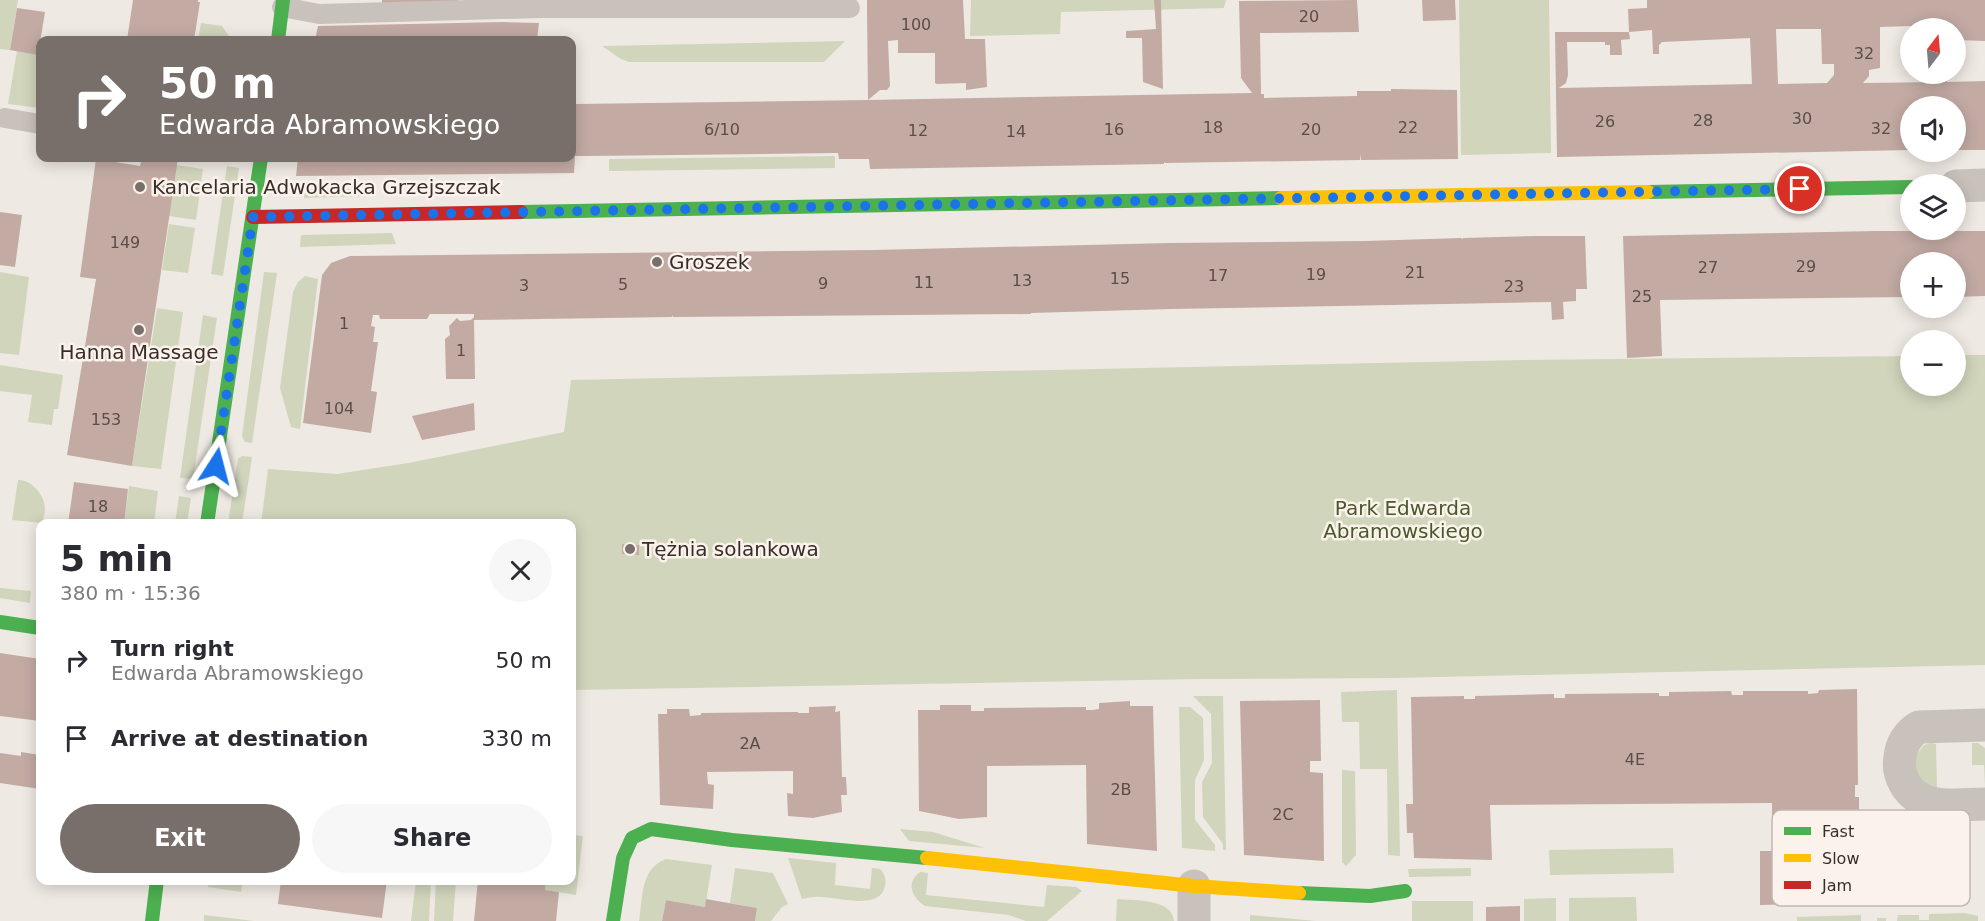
<!DOCTYPE html>
<meta charset="utf-8">
<style>
body{margin:0;font-family:"DejaVu Sans",sans-serif;background:#f7f7f7;color:#2b2b33;height:100vh;display:flex;flex-direction:column;font-size:22px;white-space:nowrap}
*{box-sizing:border-box;margin:0}
p{font-size:20px;color:#7c7c81}
.icon{flex:none;width:33px;height:33px;fill:none;stroke:currentColor;stroke-width:2;stroke-linecap:round;stroke-linejoin:round}
.map{position:relative;flex:1;overflow:hidden}
.side{position:absolute;left:36px;top:519px;width:540px;height:366px;display:flex;flex-direction:column;background:#fff;border-radius:12px;box-shadow:0 3px 15px #0003}
.side>*{flex:none}
.banner{position:absolute;left:36px;top:36px;width:540px;height:126px;border-radius:12px;box-shadow:0 3px 15px #0003;background:#796f6a;color:#fff;overflow:hidden}
.needle{width:39px;rotate:16deg}
.buttons{position:absolute;left:1900px;top:18px;display:grid;gap:12px}
.buttons a{display:grid;place-items:center;width:66px;height:66px;border-radius:50%;background:#fff;box-shadow:0 3px 15px #0003;font-size:30px}
.pin{position:absolute;display:grid;place-items:center;width:51px;height:51px;color:#fff;margin:-26px;border:3px solid #fff;border-radius:50%;box-shadow:0 2px 6px #0007}
.me{position:absolute;width:66px;margin:-33px;rotate:9deg;stroke-linejoin:round;filter:drop-shadow(0 0 4px #0008)}
.turn{display:flex;align-items:center;gap:21px;height:126px;padding:0 24px;font-size:27px}
.turn .icon{width:78px;height:78px;stroke-width:2.5}
.turn b{display:block;font-size:42px;line-height:51px}
.round{display:grid;place-items:center;flex:none;width:63px;height:63px;border-radius:32px;background:#f7f7f7}
.overview{display:flex;align-items:center;justify-content:space-between;height:102px;padding:0 24px}
h1{font-size:36px;font-weight:700;line-height:45px}
.cta{display:flex;gap:12px;margin-top:auto;padding:12px 24px}
.cta a{flex:1;height:69px;border-radius:36px;background:#796f6a;color:#fff;font-size:24px;font-weight:700;line-height:69px;text-align:center}
.cta a+a{background:#f7f7f7;color:#2b2b33}
ul{padding:0;list-style:none}
li{display:flex;align-items:center;gap:18px;height:78px;padding:0 24px}
li div{flex:1}
li b{display:block;font-size:22px}
li em{font-style:normal}
.map>svg:first-child{display:block}
.green{fill:#d1d5bc}
.building{fill:#c3aba4;fill-rule:evenodd}
.lines{fill:none;stroke-linecap:round;stroke-linejoin:round}
.lane{stroke:#c8c1bc;stroke-width:20}
.street{stroke:#c8c1bc;stroke-width:33}
.fast{stroke:#4caf50;stroke-width:14}
.slow{stroke:#ffc107;stroke-width:14}
.jam{stroke:#c62828;stroke-width:14}
.route{stroke:#1a73e8;stroke-width:10;stroke-dasharray:0 18}
.poi-dot{fill:#796f6a;stroke:#fbf3eb;stroke-width:2}
.labels{text-anchor:middle;stroke-width:5;stroke-linejoin:round;paint-order:stroke}
.number-label{font-size:16px;fill:#5c4c48}
.poi-label{font-size:20px;fill:#392d29;stroke:#fbf3eb;text-anchor:start}
.park-label{font-size:20px;fill:#4a592c;stroke:#fbf3eb}
.key{fill:#fbf3eb;stroke:#c1b8b1;stroke-width:1.5}
.key-label{font-size:16px;fill:#392d29}
</style>
<div class="map">
<svg width="1985" height="921" viewBox="0 0 1985 921">
<rect width="100%" height="100%" fill="#efe9e3"/>
<g class="green">
<path d="M0 0H18L10 50 0 49Z"/>
<path d="M971 0H1226L1224 8 1061 12 1060 34 970 36Z"/>
<path d="M1459 0H1549L1551 153 1461 155Z"/>
<path d="M201 23 222 26 228 35 236 39 235 40H198Z"/>
<path d="M845 41 824 62H629L621 59 602 46Z"/>
<path d="M17 51 40 55V108L8 104Z"/>
<path d="M835 156V168L609 171V159Z"/>
<path d="M176 165 203 169 196 220 169 216Z"/>
<path d="M227 166 239 168 223 276 211 274Z"/>
<path d="M364 189 365 196 304 198 305 190Z"/>
<path d="M169 224 195 228 188 273 162 270Z"/>
<path d="M392 233 396 244 300 247 301 235Z"/>
<path d="M0 272 29 277 19 355 0 353Z"/>
<path d="M264 272 277 273 252 443 245 442 242 436Z"/>
<path d="M305 276 318 279 300 429 291 427 280 388 293 292 298 282Z"/>
<path d="M157 308 183 312 161 469 132 466Z"/>
<path d="M203 315 217 318 193 479 180 478Z"/>
<path d="M1956 355H1985V665L1394 678 1199 679 572 690V524H261L268 469 337 474 408 463 564 432 571 380 1524 360 1911 356V386H1956Z"/>
<path d="M0 365 63 375 58 409H54L52 425 28 422 32 395 0 391Z"/>
<path d="M242 456 252 457 242 523H228L238 459Z"/>
<path d="M18 480C31 479 45 495 45 509 45 514 43 519 42 523L12 520Z"/>
<path d="M129 486 158 491 154 523H124Z"/>
<path d="M179 496 191 498 187 523H175Z"/>
<path d="M0 588 31 591 30 603 0 598Z"/>
<path d="M1397 690 1400 856 1388 855 1387 769H1360L1359 722H1342L1341 692Z"/>
<path d="M1193 696H1223L1226 850H1223V844L1203 817 1202 782 1212 763 1211 714Z"/>
<path d="M1179 707H1190L1203 718 1204 760 1195 780V820L1215 845V851L1182 848Z"/>
<path d="M1930 743 1936 744 1937 789C1917 782 1916 779 1914 758L1924 745Z"/>
<path d="M1972 743H1978L1985 748V788L1984 765H1972Z"/>
<path d="M1342 770 1355 771 1356 855 1346 866 1342 862Z"/>
<path d="M900 829 933 832 985 848 909 841Z"/>
<path d="M572 835 583 836 576 895 545 890 546 881 572 880Z"/>
<path d="M1673 848 1674 873 1550 875 1549 850Z"/>
<path d="M788 858 836 863 835 885 870 889 872 868 880 869C885 874 886 879 885 886 880 911 838 897 821 897 814 896 808 898 802 899Z"/>
<path d="M666 859 712 865 705 907 666 900 662 921H639C643 897 640 869 666 859Z"/>
<path d="M735 868 773 873 788 904 782 907 771 921H755L757 908 730 903Z"/>
<path d="M1471 868V876L1409 877 1408 869Z"/>
<path d="M920 872 928 873 926 895 1044 907 1047 885 1076 887 1082 891 1047 921H1026L1009 915 925 906C912 898 905 883 920 872Z"/>
<path d="M209 881H243L241 892 208 887Z"/>
<path d="M416 881H431L429 921H411Z"/>
<path d="M436 881H456L453 921H434Z"/>
<path d="M1636 897 1637 921H1569V898Z"/>
<path d="M1556 898V921H1524V899Z"/>
<path d="M1117 899C1135 901 1172 898 1174 921H1116Z"/>
<rect x="1412" y="901" width="61" height="20"/>
<path d="M1965 913 1978 916V921H1877V918H1886V921H1897L1898 915H1919V920H1929V914Z"/>
<path d="M204 915 254 921H204Z"/>
<path d="M1250 915 1316 921H1250Z"/>
<path d="M1861 915V921H1797V917Z"/>
</g>
<g class="building">
<path d="M133 0H198V2H200L194 40H127Z"/>
<path d="M382 0H458V2L382 4Z"/>
<path d="M867 0H963L965 39H985L987 87 966 90V83L937 84 935 83V53H898V40L888 41 890 86 887 90H880L868 100 1252 93 1241 78 1239 1 1357 0 1359 32 1260 33 1261 94H1264V98L1357 96V91H1391V89L1457 90 1458 159 1361 160 1360 154V160L1165 163 1164 162V164L870 169 869 159H839L838 153 588 156H575L574 173 296 176 298 158H572V106L576 104 868 100 867 9Z"/>
<path d="M1154 0H1161L1163 89 1143 82 1142 38H1126V31L1156 29Z"/>
<path d="M1422 0H1455L1456 20 1423 21Z"/>
<path d="M1647 0H1985V41L1956 40V28H1946V25L1880 27V68L1869 70V76L1863 83 1940 82 1936 74H1947V82L1985 81V150H1956V106H1911V150L1557 157 1555 32H1629L1630 39 1621 40 1622 55H1610V45H1605V42H1567L1568 75 1566 83 1559 88 1752 84 1750 38 1662 42 1659 45V54H1653L1652 30 1629 32 1628 9 1647 8ZM1776 29H1821L1822 64H1834V75L1827 83 1778 84Z"/>
<path d="M17 8 45 12 38 55 10 50Z"/>
<path d="M502 22 539 23 537 40H315L318 26Z"/>
<path d="M142 158H178L132 466 67 455 96 279 80 277 96 159 140 166Z"/>
<path d="M0 212 22 215 15 267 0 265Z"/>
<path d="M1876 231H1985V296L1956 297V262H1911V297L1660 300 1662 356 1627 358 1623 236Z"/>
<path d="M1534 236H1585L1587 289H1576V301L1563 302 1564 319 1552 320 1551 302 1171 309 1031 313V314L673 317V315L672 317 474 320 475 379H446L445 339 450 335 449 326 457 318 460 321 471 320 474 317V314H430L427 319H380L379 315H373L371 326 375 327 373 342H378L371 391 377 392 371 433 303 423 322 275 331 263 350 256 874 250 1169 243 1365 241 1461 238 1463 239V238Z"/>
<path d="M474 403 475 430 422 440 412 416Z"/>
<path d="M74 482 128 489 124 524H68Z"/>
<path d="M622 544 639 545V555L622 554Z"/>
<path d="M0 653 40 659V721L0 716Z"/>
<path d="M1857 689 1858 785H1855V797H1859V823L1940 821 1942 901 1760 905V851H1772V803L1490 805 1492 860 1414 858 1413 833H1407L1406 804H1413L1411 697 1464 696V699H1475V696L1554 694V698H1565V694L1659 693V696H1669V692L1731 691 1732 695H1743V691H1808V694L1818 693 1819 690Z"/>
<path d="M1320 700 1321 761H1310V772L1323 773 1324 861 1244 855 1240 701Z"/>
<path d="M1130 701V706H1153L1157 851 1087 844 1086 765 987 766V817L959 819 919 811 918 710H940V705H971V711H984V708L1086 707V710H1092L1099 709V703Z"/>
<path d="M836 706 835 712 840 711 842 777H846L847 795H841L842 812 813 818 788 816 787 793 793 794V771L707 772 708 784 714 785 713 809 660 805 658 714H667V709H689L690 716 701 715V713L798 712V713H809V707Z"/>
<path d="M21 752 40 755V789L0 783V753L21 756Z"/>
<path d="M281 880H387L382 918 278 904Z"/>
<path d="M478 880H546L545 890 559 892 556 921H474Z"/>
<path d="M706 899 757 908 755 921H662L666 900 705 907Z"/>
<path d="M1520 906V921H1486V907Z"/>
</g>
<g class="lines">
<g class="lane">
<path d="M282 7 319 14 542 8H850"/>
<path d="M5 118 40 124"/>
</g>
<g class="street">
<path d="M1956 186 1985 185"/>
<path d="M1985 725 1919 727C1908 733 1901 745 1900 757 1898 767 1900 775 1905 784 1921 812 1958 804 1985 804"/>
<path d="M1194 886V921"/>
</g>
<g class="fast">
<path d="M278 40 283 0"/>
<path d="M1648 192 1911 187"/>
<path d="M521 212 1281 198"/>
<path d="M207 524 261 158"/>
<path d="M0 622 40 628"/>
<path d="M1299 893 1370 896 1405 891"/>
<path d="M152 921 157 880"/>
<path d="M613 921 623 858 632 838 651 829 732 840 927 858"/>
</g>
<g class="slow">
<path d="M1281 198 1648 192"/>
<path d="M927 858 1194 886 1299 893"/>
</g>
<path class="jam" d="M253 217 521 212"/>
</g>
<g class="lines">
<path class="route" d="M216 466 253 217 1800 189"/>
</g>
<g class="poi-dot">
<circle cx="140" cy="187" r="6"/>
<circle cx="657" cy="262" r="6"/>
<circle cx="139" cy="330" r="6"/>
<circle cx="630" cy="549" r="6"/>
</g>
<g class="labels">
<g class="number-label">
<text x="1309" y="22">20</text>
<text x="916" y="30">100</text>
<text x="1864" y="59">32</text>
<text x="1802" y="124">30</text>
<text x="1703" y="126">28</text>
<text x="1605" y="127">26</text>
<text x="1213" y="133">18</text>
<text x="1408" y="133">22</text>
<text x="1881" y="134">32</text>
<text x="722" y="135">6/10</text>
<text x="1114" y="135">16</text>
<text x="1311" y="135">20</text>
<text x="918" y="136">12</text>
<text x="1016" y="137">14</text>
<text x="125" y="248">149</text>
<text x="1806" y="272">29</text>
<text x="1708" y="273">27</text>
<text x="1415" y="278">21</text>
<text x="1316" y="280">19</text>
<text x="1218" y="281">17</text>
<text x="1120" y="284">15</text>
<text x="1022" y="286">13</text>
<text x="924" y="288">11</text>
<text x="823" y="289">9</text>
<text x="623" y="290">5</text>
<text x="524" y="291">3</text>
<text x="1514" y="292">23</text>
<text x="1642" y="302">25</text>
<text x="344" y="329">1</text>
<text x="461" y="356">1</text>
<text x="339" y="414">104</text>
<text x="106" y="425">153</text>
<text x="98" y="512">18</text>
<text x="750" y="749">2A</text>
<text x="1635" y="765">4E</text>
<text x="1121" y="795">2B</text>
<text x="1283" y="820">2C</text>
</g>
<g class="poi-label">
<text x="152" y="194">Kancelaria Adwokacka Grzejszczak</text>
<text x="669" y="269">Groszek</text>
<text x="139" y="359" text-anchor="middle">Hanna Massage</text>
<text x="642" y="556">Tężnia solankowa</text>
</g>
<g class="park-label">
<text x="1403" y="515">Park Edwarda<tspan x="1403" dy="23">Abramowskiego</tspan></text>
</g>
</g>
<rect x="1772" y="810" width="198" height="96" rx="9" class="key"/>
<rect x="1784" y="827" width="27" height="8" fill="#4caf50"/>
<rect x="1784" y="854" width="27" height="8" fill="#ffc107"/>
<rect x="1784" y="881" width="27" height="8" fill="#c62828"/>
<g class="key-label">
<text x="1822" y="837">Fast</text>
<text x="1822" y="864">Slow</text>
<text x="1822" y="891">Jam</text>
</g>
</svg>
<div class="buttons">
<a><svg class="needle" viewBox="-14 -14 28 28"><path d="M0-13l5 13h-10z" fill="#e53935"/><path d="M0 13l5-13h-10z" fill="#7c7c81"/></svg></a>
<a><svg class="icon" aria-label="sound" viewBox="0 0 24 24"><path d="M4 9h4l5-4v14l-5-4H4zM17 9q2 3 0 6"/></svg></a>
<a><svg class="icon" aria-label="layers" viewBox="0 0 24 24"><path d="M12 4l9 5-9 5-9-5zM3 14l9 5 9-5"/></svg></a>
<a>+</a>
<a>−</a>
</div>
<div class="pin" style="left:1800px;top:189px;background:#d93025"><svg class="icon" aria-label="arrive" viewBox="0 0 24 24"><path d="M6 21V4h12l-3 4 3 4H6"/></svg></div>
<svg class="me" style="left:216px;top:466px" viewBox="-20 -20 40 40"><path d="M0-17L14 15 0 8-14 15z" fill="#1a73e8" stroke="#fff" stroke-width="4"/></svg>
<div class="banner">
<div class="turn"><svg class="icon" aria-label="right" viewBox="0 0 24 24"><path d="M7 20v-9h11M14 6l5 5-5 5"/></svg><div><b>50 m</b>Edwarda Abramowskiego</div></div>
</div>
<section class="side">
<div class="overview"><div><h1>5 min</h1><p>380 m · 15:36</p></div><a class="round"><svg class="icon" aria-label="close" viewBox="0 0 24 24"><path d="M6 6l12 12M18 6L6 18"/></svg></a></div>
<ul>
<li><svg class="icon" aria-label="right" viewBox="0 0 24 24"><path d="M7 20v-9h11M14 6l5 5-5 5"/></svg><div><b>Turn right</b><p>Edwarda Abramowskiego</p></div><em>50 m</em></li>
<li><svg class="icon" aria-label="arrive" viewBox="0 0 24 24"><path d="M6 21V4h12l-3 4 3 4H6"/></svg><div><b>Arrive at destination</b></div><em>330 m</em></li>
</ul>
<div class="cta"><a>Exit</a><a>Share</a></div>
</section>
</div>
